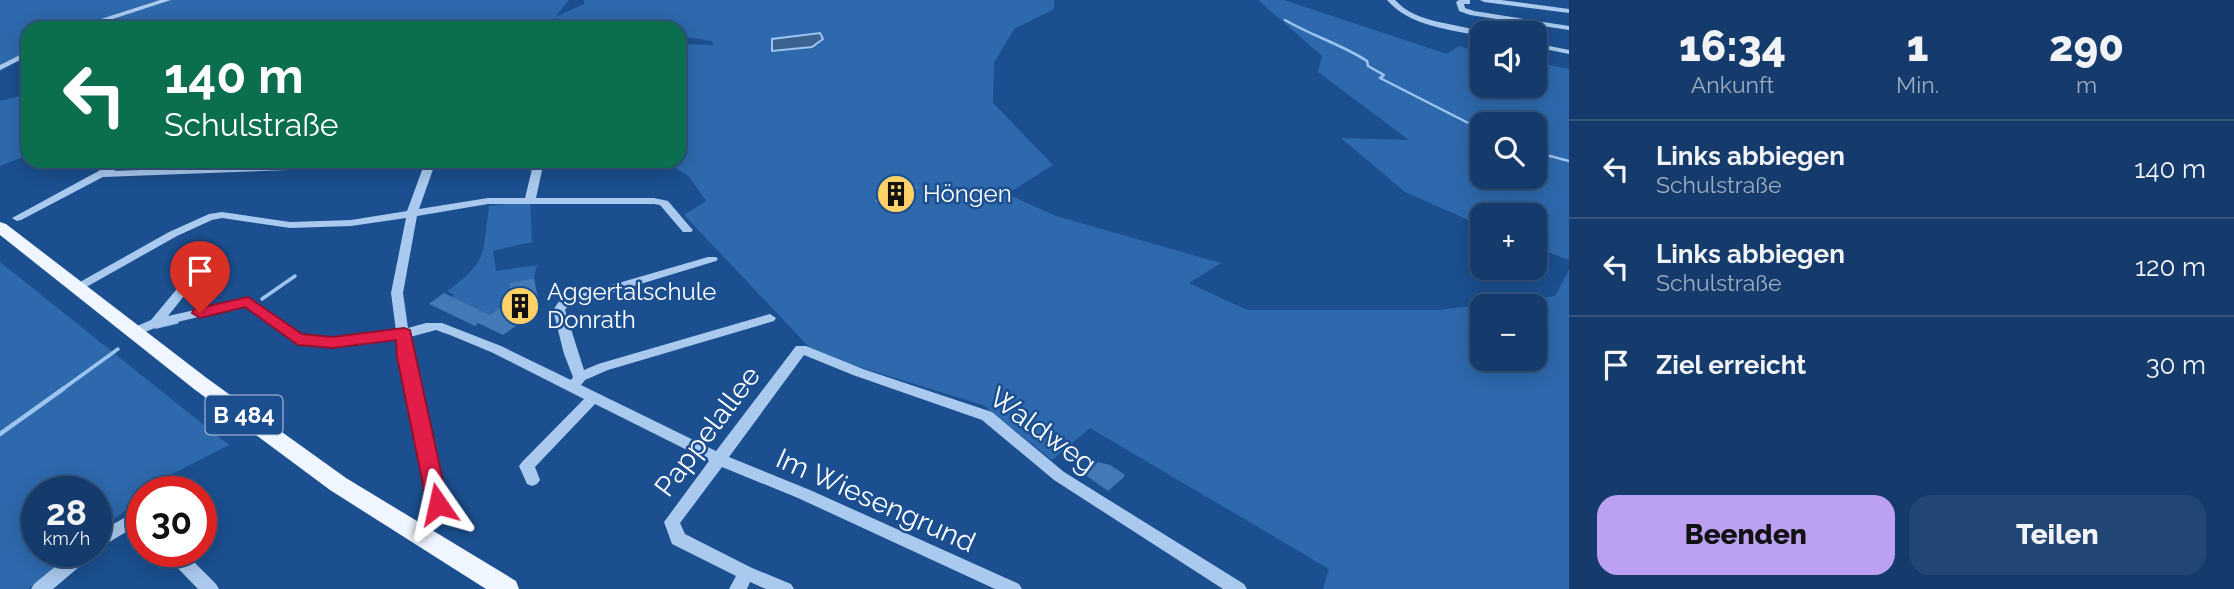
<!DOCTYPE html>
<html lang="de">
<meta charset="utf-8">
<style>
body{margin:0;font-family:Raleway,sans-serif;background:#214673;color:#f1f3f6;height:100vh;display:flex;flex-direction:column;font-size:26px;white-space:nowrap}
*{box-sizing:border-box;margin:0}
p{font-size:23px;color:#9dadc1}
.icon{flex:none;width:38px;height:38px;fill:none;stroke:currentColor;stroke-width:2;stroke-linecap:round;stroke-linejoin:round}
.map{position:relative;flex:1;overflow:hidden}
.sheet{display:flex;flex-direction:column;background:#143b6b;width:665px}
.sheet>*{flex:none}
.banner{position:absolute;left:21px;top:21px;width:665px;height:147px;border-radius:21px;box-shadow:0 4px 18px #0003,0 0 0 2px #33557e;background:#0b6e4f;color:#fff;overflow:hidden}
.buttons{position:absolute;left:1470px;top:21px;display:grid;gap:14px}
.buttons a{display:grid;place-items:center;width:77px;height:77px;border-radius:14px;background:#143b6b;box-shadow:0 4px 18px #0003,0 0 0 2px #33557e;font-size:35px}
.speed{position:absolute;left:21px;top:476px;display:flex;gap:14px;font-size:35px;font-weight:700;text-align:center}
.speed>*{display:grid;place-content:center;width:91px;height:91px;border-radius:50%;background:#143b6b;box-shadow:0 4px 18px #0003,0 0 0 2px #33557e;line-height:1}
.speed small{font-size:18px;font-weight:400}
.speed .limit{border:10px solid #d22;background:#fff;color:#111}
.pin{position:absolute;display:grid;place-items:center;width:60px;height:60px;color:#fff;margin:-72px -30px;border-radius:50% 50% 50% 0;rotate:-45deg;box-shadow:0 0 7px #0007}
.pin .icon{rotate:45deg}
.me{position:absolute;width:77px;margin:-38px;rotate:349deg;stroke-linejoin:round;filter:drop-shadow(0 0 5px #0008)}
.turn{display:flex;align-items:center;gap:24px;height:147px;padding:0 28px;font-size:32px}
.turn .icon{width:91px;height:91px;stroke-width:2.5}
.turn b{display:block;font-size:49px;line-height:60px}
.eta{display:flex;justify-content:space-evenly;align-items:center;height:119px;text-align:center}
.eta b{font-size:42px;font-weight:800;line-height:49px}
.cta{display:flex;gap:14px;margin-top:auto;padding:14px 28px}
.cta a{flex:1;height:80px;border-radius:21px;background:#bca0f2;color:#111;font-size:28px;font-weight:800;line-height:80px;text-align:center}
.cta a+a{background:#214673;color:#f1f3f6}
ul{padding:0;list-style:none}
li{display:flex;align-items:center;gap:21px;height:98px;padding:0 28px;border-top:2px solid #33557e}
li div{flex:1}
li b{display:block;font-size:26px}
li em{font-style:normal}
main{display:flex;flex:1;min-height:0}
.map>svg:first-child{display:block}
.green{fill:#2e69ad;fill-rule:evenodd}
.water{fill:#3c6290;stroke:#9cc4f0;stroke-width:2}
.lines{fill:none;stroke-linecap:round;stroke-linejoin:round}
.stream-far2{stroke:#9cc4f0;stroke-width:2.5}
.stream-far1{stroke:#9cc4f0;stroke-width:3.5}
.stream{stroke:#9cc4f0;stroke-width:4.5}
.building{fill:#4478b7}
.minor{fill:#a9c9ee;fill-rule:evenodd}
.major{fill:#f0f6ff;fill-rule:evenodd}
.route{fill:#e11d48;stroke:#92132f;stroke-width:2}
.labels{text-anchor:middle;stroke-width:5;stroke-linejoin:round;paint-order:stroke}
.shield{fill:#1b4f8f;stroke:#bbcadd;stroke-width:2}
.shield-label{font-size:23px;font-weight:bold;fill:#fff}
.poi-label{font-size:24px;fill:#fff;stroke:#1b4f8f;text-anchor:start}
.near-street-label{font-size:28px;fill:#fff;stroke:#1b4f8f}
</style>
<main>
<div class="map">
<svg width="1569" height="589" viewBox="0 0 1569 589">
<rect width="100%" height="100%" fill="#1b4f8f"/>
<g class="green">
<path d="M0 0H569L555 17 584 4V0H1054V9L1014 29 994 63 993 103 1053 165 1007 194 1056 216 1221 263 1189 283 1247 310H1439L1555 296 1569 270V589H1323L1329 569 1090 428 1052 460 983 405 833 359 809 347 684 215 706 201 689 176 663 161H679V44L713 45 712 41 679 36V28H28V56L0 71ZM792 38 823 39 812 47 772 51V39ZM1482 306H1535V359H1482Z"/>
<path d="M1258 0H1284L1447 54 1459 46 1482 53V86H1535V62L1569 69V260L1535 247V215H1482V226L1405 192 1341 138 1409 140 1318 72 1322 56ZM1482 124H1535V177H1482Z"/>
<path d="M28 94V155L0 166V101Z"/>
<path d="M530 201 532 242 493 251 496 271 537 265 534 278 509 283 511 294 507 295 508 301 490 315 452 297 454 295 447 291C489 261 482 255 489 206Z"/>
<path d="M0 262 229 445 168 476 149 492H142V497L96 534V492H37V551H75L28 589H0Z"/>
</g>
<path class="water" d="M820 33 823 39 812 47 772 51V39Z"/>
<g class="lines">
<g class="stream-far2">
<path d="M1285 20C1312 36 1341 44 1367 61L1368 66 1384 75 1380 78 1482 130"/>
<path d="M1535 152 1569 161"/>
</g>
<g class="stream-far1">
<path d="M262 299 295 276"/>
<path d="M156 327 177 322"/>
<path d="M60 391 118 349"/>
</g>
<path class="stream" d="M0 434 63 389"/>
</g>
<g class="building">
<path d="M904 181 919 187 888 208 874 201Z"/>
<path d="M534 278 540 309 503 335 478 323 475 326 429 304 444 293 490 315 508 301 507 295 511 294 509 283Z"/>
<path d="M1098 462 1110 465 1124 474V477L1108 491 1084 474Z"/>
</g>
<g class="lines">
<g class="minor">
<path d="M160 0H171L85 28H73Z"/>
<path d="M1387 0H1395C1418 25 1456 22 1485 33H1482V36C1451 30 1409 26 1387 0Z"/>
<path d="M1459 0H1470V4H1464L1465 8 1474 11 1569 26V30L1470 15 1459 11 1456 2Z"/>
<path d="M1480 0H1501L1569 9V13L1484 2Z"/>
<path d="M1535 43 1569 50V54L1535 47Z"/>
<path d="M28 51V56L0 70V65Z"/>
<path d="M38 161H66C60 166 46 167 38 165Z"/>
<path d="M117 161H130L114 171 377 161H436L419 209 488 198H525L534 161H544L536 198H654L668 201 691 228 693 230 691 232H683L660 205 654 204H488L417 216 403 293 408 328 426 323H442L501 346 571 380 573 377 564 354 553 310 560 300 708 257H716L718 259 716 261 568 306 565 310 584 370 598 364 770 314 776 318 774 321 608 370 585 380 581 385 716 451 796 346H806L863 369 992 412 1064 472 1244 584 1247 589H1223L1054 480 982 420 853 375 804 355 729 457 810 490 1019 584 1022 589H995L798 498 722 467 680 523 685 534 752 568 791 584 794 589H766L750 582 747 589H729L736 576 672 544 664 522 709 461 595 404 535 467 540 480 537 484 532 486 527 484 519 466 522 462 584 399 491 352 450 335 436 330 410 337 445 504 423 541 417 543 411 541 409 536 429 503 397 339 333 346 298 343 293 342 246 306 160 326 135 336 129 332 130 329 151 320 206 254 210 253 216 256 168 316 248 298 252 299 301 335 333 338 396 331 391 293 406 218 351 226 290 228 222 218 212 220 177 236 81 290 77 291 71 287 169 232 209 214 222 212 290 222 351 220 407 211 424 165 103 177 21 220 17 221 12 218Z"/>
<path d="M124 518 142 519V533L126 532 96 550V534Z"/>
<path d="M74 551H94L92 556 53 589H31L34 584Z"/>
<path d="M164 551H183L216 584 219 589H198L166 556Z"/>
</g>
<path class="major" d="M0 222 6 224 208 379 346 478 516 581 519 589H486L330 490 194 389 0 235Z"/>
</g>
<path class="route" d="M248 297 302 334 332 337 404 328 410 330 448 504 445 510 438 513 430 510 427 504 397 357 396 340 332 348 298 345 245 307 200 318 192 313 194 309Z"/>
<defs>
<g id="building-disc" transform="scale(2.0125)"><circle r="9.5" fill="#ffd166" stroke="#1b4f8f"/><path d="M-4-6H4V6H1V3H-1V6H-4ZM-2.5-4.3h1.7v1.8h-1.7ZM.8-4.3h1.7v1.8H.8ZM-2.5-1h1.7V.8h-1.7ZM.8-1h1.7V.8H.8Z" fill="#111"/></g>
</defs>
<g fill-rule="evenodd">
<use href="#building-disc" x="896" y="194"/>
<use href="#building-disc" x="520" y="306"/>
</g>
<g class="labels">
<rect class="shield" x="205.5" y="395.5" width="77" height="39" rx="5"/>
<g class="shield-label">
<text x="244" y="423">B 484</text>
</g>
<g class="poi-label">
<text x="923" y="202">Höngen</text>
<text x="547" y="300">Aggertalschule<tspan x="547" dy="28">Donrath</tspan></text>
</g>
<g class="near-street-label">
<text transform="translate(1043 430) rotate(36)" y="10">Waldweg</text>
<text transform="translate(707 431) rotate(-53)" y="10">Pappelallee</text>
<text transform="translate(876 500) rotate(24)" y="10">Im Wiesengrund</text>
</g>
</g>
</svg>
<div class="buttons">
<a><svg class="icon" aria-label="sound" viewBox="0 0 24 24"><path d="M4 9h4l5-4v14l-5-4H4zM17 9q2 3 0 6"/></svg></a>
<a><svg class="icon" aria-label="search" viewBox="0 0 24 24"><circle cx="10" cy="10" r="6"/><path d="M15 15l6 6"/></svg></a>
<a>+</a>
<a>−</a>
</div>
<div class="speed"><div>28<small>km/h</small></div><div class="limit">30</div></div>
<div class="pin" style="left:200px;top:313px;background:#d93025"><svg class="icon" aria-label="arrive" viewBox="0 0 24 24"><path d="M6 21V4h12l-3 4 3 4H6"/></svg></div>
<svg class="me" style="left:438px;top:504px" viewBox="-20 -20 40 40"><path d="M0-17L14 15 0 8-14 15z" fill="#e11d48" stroke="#fff" stroke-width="4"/></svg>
<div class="banner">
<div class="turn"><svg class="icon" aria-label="left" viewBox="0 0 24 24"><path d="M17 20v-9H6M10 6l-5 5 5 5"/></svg><div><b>140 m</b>Schulstraße</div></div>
</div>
</div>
<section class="sheet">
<div class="eta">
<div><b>16:34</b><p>Ankunft</p></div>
<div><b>1</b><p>Min.</p></div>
<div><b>290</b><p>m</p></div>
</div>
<ul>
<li><svg class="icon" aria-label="left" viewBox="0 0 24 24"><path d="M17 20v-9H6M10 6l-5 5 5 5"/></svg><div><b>Links abbiegen</b><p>Schulstraße</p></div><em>140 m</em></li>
<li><svg class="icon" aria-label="left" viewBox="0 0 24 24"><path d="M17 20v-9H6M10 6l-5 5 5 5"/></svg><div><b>Links abbiegen</b><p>Schulstraße</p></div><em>120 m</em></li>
<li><svg class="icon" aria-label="arrive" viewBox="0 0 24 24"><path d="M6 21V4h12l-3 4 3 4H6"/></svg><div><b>Ziel erreicht</b></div><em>30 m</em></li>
</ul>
<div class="cta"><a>Beenden</a><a>Teilen</a></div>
</section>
</main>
